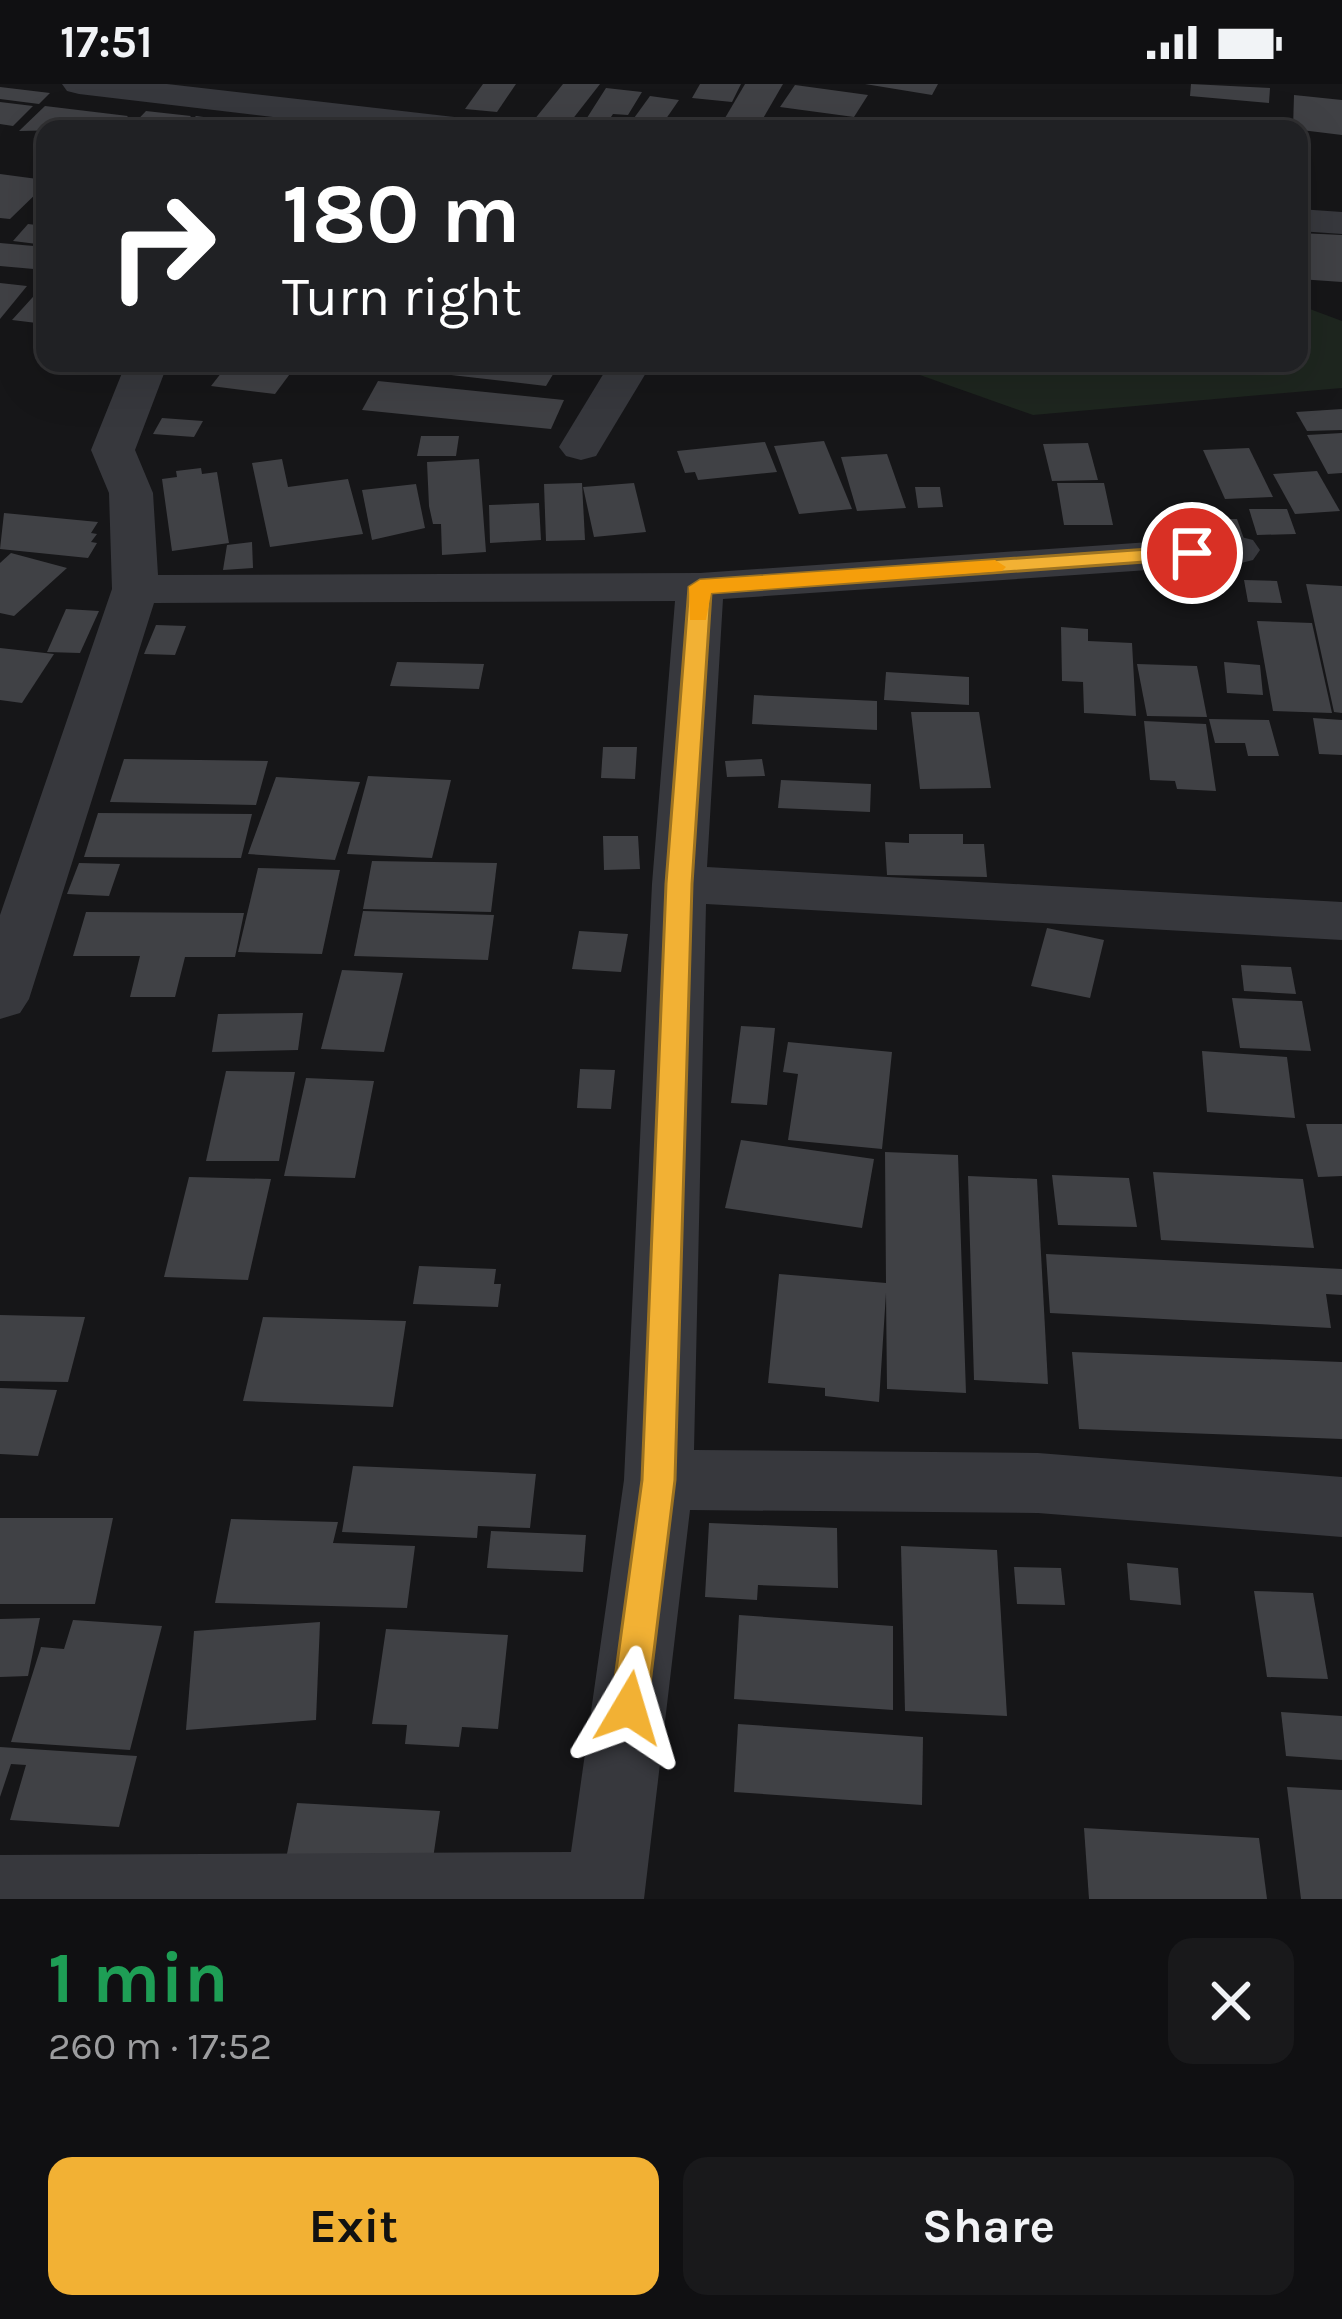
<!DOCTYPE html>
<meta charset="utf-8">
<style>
body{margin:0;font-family:Karla,sans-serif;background:#19191b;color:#f1f3f6;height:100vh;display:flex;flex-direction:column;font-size:45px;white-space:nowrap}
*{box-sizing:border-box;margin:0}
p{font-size:39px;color:#9c9d9f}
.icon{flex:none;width:66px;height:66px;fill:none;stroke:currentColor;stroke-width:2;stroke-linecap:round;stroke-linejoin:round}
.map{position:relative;height:1815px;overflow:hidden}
.sheet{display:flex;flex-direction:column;background:#101012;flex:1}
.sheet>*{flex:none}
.top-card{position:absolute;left:36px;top:36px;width:1272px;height:252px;border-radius:24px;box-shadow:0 12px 48px #0002,0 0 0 3px #303032;background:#202124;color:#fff;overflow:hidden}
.pin{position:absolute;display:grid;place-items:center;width:102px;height:102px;color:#fff;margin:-51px;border:6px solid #fff;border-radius:50%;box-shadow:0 3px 12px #0007}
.me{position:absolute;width:132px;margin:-66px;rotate:7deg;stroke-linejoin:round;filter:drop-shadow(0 0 9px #0008)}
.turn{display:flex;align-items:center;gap:42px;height:252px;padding:0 48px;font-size:54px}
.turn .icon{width:156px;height:156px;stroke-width:2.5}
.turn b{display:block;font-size:84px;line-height:102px}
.round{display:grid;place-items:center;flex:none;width:126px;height:126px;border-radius:24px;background:#19191b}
.overview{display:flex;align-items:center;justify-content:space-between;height:204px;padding:0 48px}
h1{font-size:72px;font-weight:700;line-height:90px;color:#1e9e55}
.primary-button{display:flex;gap:24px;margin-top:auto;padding:24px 48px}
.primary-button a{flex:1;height:138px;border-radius:24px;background:#f2b134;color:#111;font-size:48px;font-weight:700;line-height:138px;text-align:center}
.primary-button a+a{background:#19191b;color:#f1f3f6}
.status{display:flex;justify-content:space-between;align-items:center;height:84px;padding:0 60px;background:#101012;direction:ltr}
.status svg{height:33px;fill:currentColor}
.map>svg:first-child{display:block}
.green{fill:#1e261f}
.building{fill:#404145}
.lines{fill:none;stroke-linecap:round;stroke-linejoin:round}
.minor{fill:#37383d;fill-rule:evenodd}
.route{fill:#f2b134;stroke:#9d7322;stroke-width:3}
.slow{fill:#f59e0b}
</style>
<div class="status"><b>17:51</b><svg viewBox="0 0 49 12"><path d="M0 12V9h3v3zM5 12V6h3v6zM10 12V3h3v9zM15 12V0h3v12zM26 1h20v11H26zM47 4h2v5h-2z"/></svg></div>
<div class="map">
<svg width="1342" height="1815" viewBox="0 0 1342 1815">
<rect width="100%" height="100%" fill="#161618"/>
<path class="green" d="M1299 221 1342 237V304L1033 331 886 279H1299Z"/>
<g class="building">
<path d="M483 0H516L497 28 465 25Z"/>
<path d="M563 0H600L568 41 534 36Z"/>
<path d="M700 0H741L732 18 692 14Z"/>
<path d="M745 0H783L761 38 725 34Z"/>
<path d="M865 0H938L932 11Z"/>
<path d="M1191 0 1270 4 1269 19 1190 12Z"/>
<path d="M795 1 868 11 854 33 780 23Z"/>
<path d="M0 3 50 9 39 20 0 15Z"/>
<path d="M606 4 642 8 628 31 613 30 607 39 585 37Z"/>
<path d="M1294 11 1342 16V51L1293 45Z"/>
<path d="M650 12 679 16 659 45 629 41Z"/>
<path d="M0 18 33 22 13 42 0 40Z"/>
<path d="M45 22 128 32 115 45 19 47Z"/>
<path d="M146 27 191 32 179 45H129Z"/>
<path d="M196 32 272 42 271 45H183Z"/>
<path d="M779 33 828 40 825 45H771Z"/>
<path d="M0 90 45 96V101L10 135 0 134Z"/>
<path d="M28 140 45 142V161L13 157Z"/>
<path d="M1299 149 1342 151V198L1299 195Z"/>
<path d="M0 159 45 163V186L0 182Z"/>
<path d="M0 199 27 202 0 235Z"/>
<path d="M45 199V240L12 236 32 214Z"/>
<path d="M229 279H298L275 310 211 302Z"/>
<path d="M431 279H542L539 285 555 287 546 302 425 288Z"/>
<path d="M378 297 564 316 551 345 362 326Z"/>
<path d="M1342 325V346L1307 347 1296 328Z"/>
<path d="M162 334 203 337 194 353 153 350Z"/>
<path d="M1342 349V389L1328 390 1307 351Z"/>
<path d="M421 352H459L456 372H417Z"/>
<path d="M824 357 852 425 799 430 774 362Z"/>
<path d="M765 358 777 388 698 396 695 388 685 389 677 367Z"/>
<path d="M1088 359 1098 396 1052 397 1043 360Z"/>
<path d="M1249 364 1273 413 1225 415 1203 366Z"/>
<path d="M887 370 906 424 857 427 841 373Z"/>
<path d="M282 375 288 403 348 395 363 450 270 463 252 379Z"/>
<path d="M479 375 486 468 442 471 441 440H433L429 422 427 378Z"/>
<path d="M201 384 202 390 217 388 229 459 172 467 162 395 177 393 176 387Z"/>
<path d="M1317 387 1340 427 1295 430 1273 390Z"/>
<path d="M582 399 585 456 546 457 544 400Z"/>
<path d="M634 399 646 448 594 453 583 403Z"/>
<path d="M1057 399H1104L1113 441H1064Z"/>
<path d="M416 400 425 444 372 456 362 406Z"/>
<path d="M915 403H940L943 423 918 424Z"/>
<path d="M539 419 541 456 490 459 489 421Z"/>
<path d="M1249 425H1287L1296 450 1257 451Z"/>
<path d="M4 429 98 438 91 449 97 450 91 458 97 459 88 474 0 465Z"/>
<path d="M1204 435H1237L1244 455H1211Z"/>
<path d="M252 458 253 484 223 486 227 461Z"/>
<path d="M11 469 67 484 14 532 0 529V479Z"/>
<path d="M1244 496 1277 497 1282 519 1248 518Z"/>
<path d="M1306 500 1342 502V629L1334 628Z"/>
<path d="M66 525 99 527 80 569 47 568Z"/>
<path d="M1257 537 1312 539 1332 629 1273 627Z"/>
<path d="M156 541 186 542 175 571 144 570Z"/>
<path d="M1061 543 1088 545V557L1132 559 1136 632 1084 629 1083 598 1062 597Z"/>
<path d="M0 564 54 570 22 619 0 616Z"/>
<path d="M397 578 484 580 479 605 390 602Z"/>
<path d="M1224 578 1260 581 1263 611 1227 609Z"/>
<path d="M1137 580 1197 582 1207 633 1147 632Z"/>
<path d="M886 588 969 593V621L884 616Z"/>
<path d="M754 611 877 617V646L752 640Z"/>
<path d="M911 628H979L991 704 920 705Z"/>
<path d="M1313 634 1342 636V671L1319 670Z"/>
<path d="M1209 635 1269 636 1279 672H1248L1245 659H1215Z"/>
<path d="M1144 637 1206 640 1216 707 1177 705 1175 697 1150 696Z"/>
<path d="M603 663H637L635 695 601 694Z"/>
<path d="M124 675 268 677 256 721 110 718Z"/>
<path d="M762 675 765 692 727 693 725 677Z"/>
<path d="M368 692 451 696 432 774 347 770Z"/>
<path d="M276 693 360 698 335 776 248 770Z"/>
<path d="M781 696 871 700 870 728 778 724Z"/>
<path d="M98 729 252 730 241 774 84 773Z"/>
<path d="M909 750H963V760H984L987 793 887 791 885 758 909 759Z"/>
<path d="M603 752H638L640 785 604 786Z"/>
<path d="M372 777 497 779 491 828 363 825Z"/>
<path d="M79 779 120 780 109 812 67 810Z"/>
<path d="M258 784 340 786 322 870 238 868Z"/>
<path d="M363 827 494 831 488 876 354 872Z"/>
<path d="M86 828 244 829 235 873H185L175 913H130L140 872H73Z"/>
<path d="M1047 844 1104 856 1090 914 1031 902Z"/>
<path d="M579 847 628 850 621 888 572 885Z"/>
<path d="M1241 881 1291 883 1296 910 1244 907Z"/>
<path d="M342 886 403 889 384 968 321 965Z"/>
<path d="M1232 914 1302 917 1311 967 1240 964Z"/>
<path d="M303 929 298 966 212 968 218 930Z"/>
<path d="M741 942 775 944 767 1021 731 1019Z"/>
<path d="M788 958 892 968 882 1065 788 1056 798 990 783 988Z"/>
<path d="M1202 967 1287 973 1295 1034 1207 1028Z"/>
<path d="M580 985 615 986 611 1025 577 1024Z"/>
<path d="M226 987 295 988 279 1077H206Z"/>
<path d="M306 994 374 997 355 1094 284 1092Z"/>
<path d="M1306 1040H1342V1092L1318 1093Z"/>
<path d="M741 1056 874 1075 862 1144 725 1124Z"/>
<path d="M885 1068 958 1071 966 1309 887 1305 886 1209 879 1318 825 1312V1304L768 1299 779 1190 886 1199Z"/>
<path d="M1153 1088 1303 1095 1314 1164 1161 1156Z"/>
<path d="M1052 1091 1129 1094 1137 1143 1058 1141Z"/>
<path d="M968 1092 1037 1095 1048 1300 974 1296Z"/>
<path d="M189 1093 271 1095 248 1196 164 1193Z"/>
<path d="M1046 1170 1342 1185V1211L1326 1210 1331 1244 1050 1229Z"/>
<path d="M419 1182 496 1185 494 1200H501L498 1223 413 1220Z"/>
<path d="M0 1231 85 1233 68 1298 0 1297Z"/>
<path d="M263 1233 406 1237 393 1323 243 1317Z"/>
<path d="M1072 1268 1342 1278V1355L1079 1345Z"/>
<path d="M0 1304 57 1306 38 1372 0 1370Z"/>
<path d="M353 1382 536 1390 530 1444 478 1442 477 1454 342 1448Z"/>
<path d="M0 1434H113L95 1520H0Z"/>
<path d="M231 1435 338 1438 333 1459 415 1462 407 1524 215 1519Z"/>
<path d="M709 1439 837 1444 838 1504 758 1501 757 1516 705 1513Z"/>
<path d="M491 1447 586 1451 583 1488 487 1484Z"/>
<path d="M901 1462 997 1466 1007 1632 905 1627Z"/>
<path d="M1127 1479 1178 1484 1181 1521 1130 1516Z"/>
<path d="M1014 1483 1061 1484 1065 1521 1017 1520Z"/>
<path d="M1254 1507 1313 1509 1328 1595 1267 1593Z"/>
<path d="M739 1531 893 1542V1626L734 1615Z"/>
<path d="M40 1534 28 1592 0 1593V1535Z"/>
<path d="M73 1536 162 1542 130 1666 11 1658 41 1563 64 1565Z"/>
<path d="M320 1538 316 1636 186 1646 194 1547Z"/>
<path d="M386 1545 508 1551 498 1645 462 1643 459 1663 405 1660 407 1641 372 1640Z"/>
<path d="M1281 1628 1342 1632V1676L1286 1672Z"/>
<path d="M738 1640 923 1653 922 1721 734 1708Z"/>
<path d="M0 1663 137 1672 119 1743 10 1736 26 1681 11 1680 0 1713Z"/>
<path d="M1287 1703 1342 1706V1815H1301Z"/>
<path d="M297 1719 440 1727 430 1795 284 1785Z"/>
<path d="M1084 1744 1259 1754 1267 1815H1089Z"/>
</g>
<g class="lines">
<g class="minor">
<path d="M62 0H167L463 34 475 38 481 45H374L79 10 67 7Z"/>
<path d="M1299 125 1342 128V150L1299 147Z"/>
<path d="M126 279H168L135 366 153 409 158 491 700 489 1237 452 1253 456 1260 466 1253 476 1237 480 723 515 707 783 1342 818V856L706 820 694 1366 1038 1369 1342 1393V1453L1038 1429 690 1426 644 1815H0V1771L571 1768 624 1396 652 800 675 517 154 519 29 915 20 929 0 935V831L112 505 109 409 91 366Z"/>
<path d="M610 279H652L596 372 581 376 566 372 559 363Z"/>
</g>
</g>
<path class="route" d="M1192 462 1203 469 1200 474 711 509 692 800 675 1396 647 1624 642 1636 629 1641 616 1636 611 1624 642 1396 666 800 689 503 700 496Z"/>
<path class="slow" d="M995 476 1006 483 1002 487 711 509 706 536H690L689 503 700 496Z"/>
</svg>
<div class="pin" style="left:1192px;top:469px;background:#d93025"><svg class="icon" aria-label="arrive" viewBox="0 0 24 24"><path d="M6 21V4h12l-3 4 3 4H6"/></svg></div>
<svg class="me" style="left:629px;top:1624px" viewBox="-20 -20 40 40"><path d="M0-17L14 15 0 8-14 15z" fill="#f2b134" stroke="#fff" stroke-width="4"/></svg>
<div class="top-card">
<div class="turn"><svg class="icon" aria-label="right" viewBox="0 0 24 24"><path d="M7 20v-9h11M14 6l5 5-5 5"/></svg><div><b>180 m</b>Turn right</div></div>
</div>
</div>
<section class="sheet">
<div class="overview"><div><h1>1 min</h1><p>260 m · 17:52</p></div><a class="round"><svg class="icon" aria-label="close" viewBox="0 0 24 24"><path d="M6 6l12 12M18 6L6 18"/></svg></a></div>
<div class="primary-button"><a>Exit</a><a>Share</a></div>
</section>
